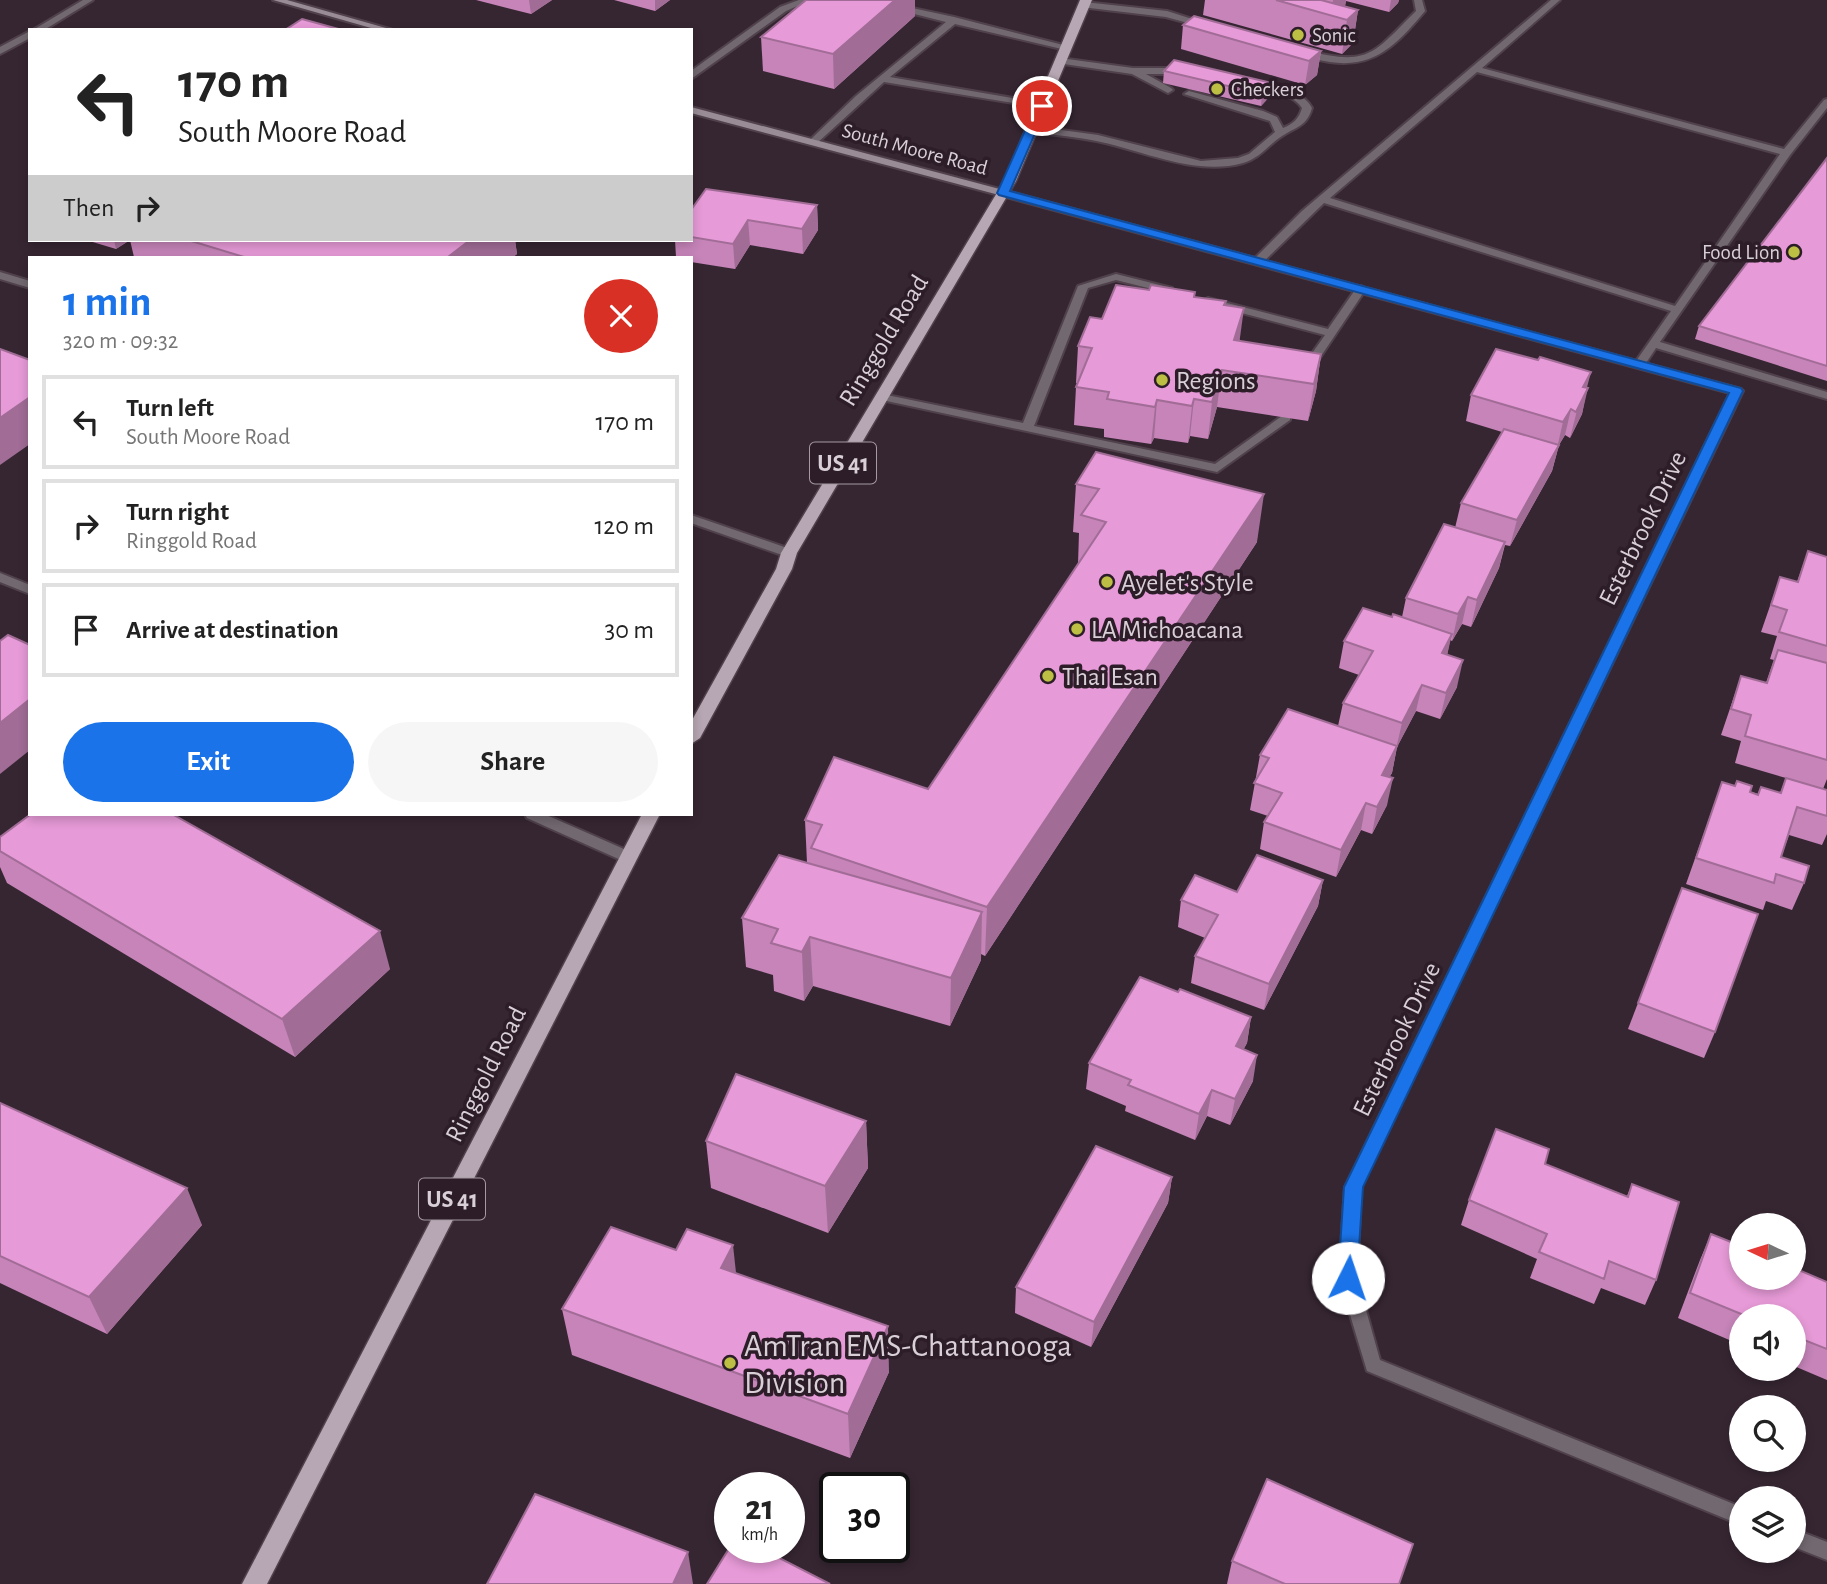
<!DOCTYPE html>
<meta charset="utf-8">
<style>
body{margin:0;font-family:"Alegreya Sans",sans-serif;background:#f6f6f6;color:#222;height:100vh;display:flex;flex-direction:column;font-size:26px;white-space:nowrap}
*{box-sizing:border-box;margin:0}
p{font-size:23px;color:#767676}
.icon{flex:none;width:38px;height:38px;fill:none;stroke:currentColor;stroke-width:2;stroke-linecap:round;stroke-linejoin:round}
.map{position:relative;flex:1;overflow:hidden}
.details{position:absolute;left:28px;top:256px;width:665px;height:560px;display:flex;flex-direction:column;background:#fff;border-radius:0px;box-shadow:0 4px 10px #0003}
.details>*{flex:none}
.guide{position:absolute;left:28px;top:28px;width:665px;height:214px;border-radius:0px;box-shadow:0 4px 10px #0003;background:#fff;color:#222;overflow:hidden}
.needle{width:46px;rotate:274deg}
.controls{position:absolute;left:1729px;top:1213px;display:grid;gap:14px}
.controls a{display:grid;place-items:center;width:77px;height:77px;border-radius:50%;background:#fff;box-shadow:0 4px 10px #0003;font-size:35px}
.speed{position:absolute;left:714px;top:1472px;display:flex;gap:14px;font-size:35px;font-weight:700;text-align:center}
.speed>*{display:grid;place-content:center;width:91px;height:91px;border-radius:50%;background:#fff;box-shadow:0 4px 10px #0003;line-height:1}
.speed small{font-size:18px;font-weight:400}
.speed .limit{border:4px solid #111;border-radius:10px;background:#fff;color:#111}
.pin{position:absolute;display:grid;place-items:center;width:60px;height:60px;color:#fff;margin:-30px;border:4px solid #fff;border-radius:50%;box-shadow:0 2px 7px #0007}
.me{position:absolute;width:77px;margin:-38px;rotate:4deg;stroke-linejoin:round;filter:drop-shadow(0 0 5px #0008)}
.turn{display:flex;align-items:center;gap:24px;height:147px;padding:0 35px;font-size:32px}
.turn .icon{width:91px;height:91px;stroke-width:2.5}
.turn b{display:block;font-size:49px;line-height:60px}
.then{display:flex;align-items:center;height:66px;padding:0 35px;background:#0003;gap:14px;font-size:26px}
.round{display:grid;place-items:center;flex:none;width:74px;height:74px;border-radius:37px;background:#f6f6f6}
.summary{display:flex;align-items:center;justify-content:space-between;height:119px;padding:0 35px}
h1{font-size:42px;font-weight:700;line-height:52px;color:#1a73e8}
.cta{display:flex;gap:14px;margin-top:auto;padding:14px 35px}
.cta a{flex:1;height:80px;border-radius:42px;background:#1a73e8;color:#fff;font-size:28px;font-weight:700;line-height:80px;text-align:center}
.cta a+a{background:#f6f6f6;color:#222}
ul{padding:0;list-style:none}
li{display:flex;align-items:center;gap:21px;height:94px;margin:0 14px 10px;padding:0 21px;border:4px solid #e0e0e0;border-radius:0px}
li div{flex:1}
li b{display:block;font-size:26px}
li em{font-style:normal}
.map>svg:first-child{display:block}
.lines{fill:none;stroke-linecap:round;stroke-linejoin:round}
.lane-casing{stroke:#50414c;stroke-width:4}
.street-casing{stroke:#50414c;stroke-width:4}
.secondary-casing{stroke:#50414c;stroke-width:4}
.primary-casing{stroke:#50414c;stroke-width:3}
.lane{fill:#726970;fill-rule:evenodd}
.street{fill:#726970;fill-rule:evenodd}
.secondary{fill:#998c96;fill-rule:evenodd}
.primary{fill:#b7a6b3;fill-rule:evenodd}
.wall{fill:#c684b9}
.shaded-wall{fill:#a16c96}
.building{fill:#e69ad7;stroke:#a16c96;stroke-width:2}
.route{fill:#1a73e8;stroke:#114b97;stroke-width:2}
.poi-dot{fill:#bcbf44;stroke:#2c1d28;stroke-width:2.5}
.labels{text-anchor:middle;stroke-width:7;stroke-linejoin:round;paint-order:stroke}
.far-poi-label{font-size:21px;fill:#d9cfd7;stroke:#2c1d28;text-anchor:start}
.far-street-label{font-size:21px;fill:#d9cfd7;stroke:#2c1d28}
.shield{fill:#2c1d28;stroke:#a59aa2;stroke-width:2}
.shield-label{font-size:24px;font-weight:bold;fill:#d9cfd7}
.street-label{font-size:26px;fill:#d9cfd7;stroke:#2c1d28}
.poi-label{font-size:26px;fill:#d9cfd7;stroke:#2c1d28;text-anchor:start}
.near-poi-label{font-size:32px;fill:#d9cfd7;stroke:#2c1d28;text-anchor:start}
</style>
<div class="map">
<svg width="1827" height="1584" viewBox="0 0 1827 1584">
<rect width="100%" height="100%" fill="#362632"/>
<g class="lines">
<g class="lane-casing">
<g id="lane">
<path d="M799 0H811L786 11 691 79V71L780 7Z"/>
<path d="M859 0H875L954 17 1071 47 1066 50 955 24 890 77 1042 103 1045 104V108L884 82 816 144H810V140L856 96 946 22Z"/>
<path d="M1414 0H1422L1425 11C1398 43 1375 69 1330 62 1319 60 1307 58 1298 53L1303 50C1369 66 1371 56 1416 11Z"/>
<path d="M1551 0H1560L1482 68 1784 149 1824 100 1827 99V108L1790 155 1660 342 1827 392V399L1656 348 1644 366H1636L1634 364 1671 311 1324 203 1262 263H1254V259L1302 211ZM1477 72 1780 154 1675 306 1330 198Z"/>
<path d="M1084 2 1167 11 1211 25 1206 28 1166 17 1081 7 1080 5Z"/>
<path d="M1060 58 1133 68H1184L1189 71 1184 74H1146L1171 88 1173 90 1168 93 1132 74 1057 63V59Z"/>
<path d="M1252 83C1272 88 1302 88 1312 108 1307 126 1296 127 1282 136 1268 145 1260 158 1243 163 1197 176 1146 152 1101 142 1079 137 1055 135 1032 132L1027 129 1032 126 1098 135 1201 161 1238 158 1249 154 1275 132 1270 121 1184 94 1189 91 1263 111 1277 117 1283 128C1293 124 1299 119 1302 108 1292 92 1266 92 1249 88V84Z"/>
<path d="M1116 274 1172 288 1173 290 1168 293 1116 280 1088 288 1034 426 1215 464 1282 416H1290V420L1217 472 882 400 876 397 882 394 1023 423 1078 286Z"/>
<path d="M1361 286 1366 289 1311 371 1307 372 1301 369 1325 335 1204 303 1203 301 1208 298 1328 329 1357 287Z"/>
</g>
</g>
<g class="street-casing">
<g id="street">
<path d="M83 0H93L44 30H33Z"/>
<path d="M30 31V38L0 54V47Z"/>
<path d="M1003 190 1741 389 1743 391 1361 1187 1357 1278 1380 1360 1741 1507V1525L1367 1371 1339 1278 1345 1187 1730 393 999 195V191Z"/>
<path d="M0 272 30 281V288L0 279Z"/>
<path d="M691 515 793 550 795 553 789 557 785 556 691 523Z"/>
<path d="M0 573 30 585V594L0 582Z"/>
<path d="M525 814H544L633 853 635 857 633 861H623L527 818Z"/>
<path d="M1794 1529 1827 1542V1560L1794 1547Z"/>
</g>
</g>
<g class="secondary-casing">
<g id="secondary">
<path d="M273 0H287L393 30H378Z"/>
<path d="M691 107 1007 191 1008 193 999 195 691 113Z"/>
</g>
</g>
<g class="primary-casing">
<g id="primary">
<path d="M1080 0H1092L1016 181 797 553 792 569 700 738 691 744V722L776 569 781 553 1004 181Z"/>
<path d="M642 814H660L267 1584H242Z"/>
</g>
</g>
<use href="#lane" class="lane"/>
<use href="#street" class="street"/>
<use href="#secondary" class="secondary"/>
<use href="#primary" class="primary"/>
</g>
<g class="wall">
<path d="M476 0H552L531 14Z"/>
<path d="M614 0H670L655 11Z"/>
<path d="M1205 0H1399L1398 3 1389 12 1346 1 1345 6 1358 10 1353 43 1342 54 1203 15Z"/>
<path d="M915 16 834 89 763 71 761 37Z"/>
<path d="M1183 25 1321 51 1317 75 1305 85 1181 49Z"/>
<path d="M1164 71 1272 83 1271 95 1261 106 1163 83Z"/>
<path d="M1827 158V381L1695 339 1699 326Z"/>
<path d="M817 205 818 230 803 254 750 245 735 269 691 262V257H676L675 240H691V210Z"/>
<path d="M86 240H515L517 254 513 257H134L130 240 116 249Z"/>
<path d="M1149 290 1195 292V297L1226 301 1225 306 1240 341 1321 354 1316 391 1308 421 1217 407 1208 439 1190 436 1188 443 1154 438 1151 444 1104 437V429L1074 425 1076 387 1078 383H1076L1078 346 1102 319Z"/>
<path d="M1587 388 1582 414 1570 438 1565 435 1559 445 1552 471 1510 546 1505 545 1499 568 1471 627 1462 624 1452 641 1450 640 1447 655 1457 687 1440 719 1416 711 1397 747 1392 773 1389 777 1387 805 1372 834 1361 830 1336 877 1260 849 1264 822 1268 816 1250 810 1260 755 1338 726 1343 703 1359 675 1339 668 1344 641 1392 617H1402L1406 598 1455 528 1461 503 1502 432 1466 421 1471 395Z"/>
<path d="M1096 452 1257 542 985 956 981 954V960L950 1026 813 986 804 1001 774 991 773 975 746 967 742 918 807 863 805 820 928 789 1078 564 1079 533 1073 532 1076 484Z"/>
<path d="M1808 551 1827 557V779L1823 789 1827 790V834L1822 845 1789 835 1781 857 1804 883 1792 910 1766 901 1763 910 1686 884 1722 782 1758 794 1761 787 1780 793 1786 778 1735 763 1741 741 1721 735 1741 676 1766 683 1774 660 1770 659 1777 636 1761 632 1780 577 1797 582Z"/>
<path d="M0 837 390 969 295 1057 7 883 0 867Z"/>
<path d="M1323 880 1318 906 1264 1010 1191 983 1195 956 1205 938 1178 927 1181 900Z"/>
<path d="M1178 992 1251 1017 1247 1043 1243 1050 1253 1081 1230 1125 1207 1116 1195 1140 1125 1111 1126 1106 1086 1089 1089 1063Z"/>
<path d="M1638 1003 1715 1032 1704 1058 1628 1029Z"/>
<path d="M0 1103 202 1225 107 1334 0 1283Z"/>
<path d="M866 1121 868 1168 828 1233 711 1188 706 1141Z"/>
<path d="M1545 1164 1627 1196 1632 1184 1656 1280 1645 1305 1601 1288 1594 1304 1530 1278 1537 1259 1461 1225 1469 1200Z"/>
<path d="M1172 1177 1168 1203 1091 1347 1015 1313 1016 1287Z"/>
<path d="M1711 1234 1827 1282V1380L1794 1366V1316H1741V1345L1678 1318 1700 1260Z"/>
<path d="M736 1273 889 1372 850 1458 572 1355 562 1309Z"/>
<path d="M1232 1561 1399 1584H1227Z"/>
</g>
<g class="shaded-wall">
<path d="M529 0H552L531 14Z"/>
<path d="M655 0H670L655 11Z"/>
<path d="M895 0H915V16L834 89 833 54Z"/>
<path d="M1333 0H1346L1344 12 1331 15Z"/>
<path d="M1391 0H1399L1398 3 1389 12Z"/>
<path d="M1358 10 1353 43 1342 54 1347 20Z"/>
<path d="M1321 51 1317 75 1305 85 1309 61Z"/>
<path d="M1272 83 1271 95 1261 106 1262 94Z"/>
<path d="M817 205 818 230 803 254 802 229Z"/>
<path d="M748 220 750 245 735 269 733 244Z"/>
<path d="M114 240H130L116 249Z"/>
<path d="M470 240H515L517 254 513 257H448Z"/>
<path d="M1244 308 1239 345 1234 340Z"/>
<path d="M1321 354 1316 391 1308 421 1314 384Z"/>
<path d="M1222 370 1217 407 1208 439 1212 402Z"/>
<path d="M1591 372 1585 395 1588 388 1582 414 1570 438 1583 387Z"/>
<path d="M30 397V444L0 465V418Z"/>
<path d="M1194 399 1190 436 1188 443 1192 406Z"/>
<path d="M1157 400 1154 438 1151 444 1155 407Z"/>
<path d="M1571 409 1565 435 1557 448 1563 422Z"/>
<path d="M1559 445 1552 471 1510 546 1517 520Z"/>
<path d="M1264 494 1257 542 985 956 987 907Z"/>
<path d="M1505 542 1499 568 1471 627 1477 600Z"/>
<path d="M1468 597 1462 624 1452 641 1458 614Z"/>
<path d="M1452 634 1446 660 1442 653Z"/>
<path d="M1463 660 1457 687 1440 719 1446 693Z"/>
<path d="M1422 685 1416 711 1397 747 1392 773 1376 801 1382 775 1396 749 1402 723Z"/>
<path d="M30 699V750L0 774V723Z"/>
<path d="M1393 778 1387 805 1372 834 1377 807Z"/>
<path d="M1366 803 1361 830 1336 877 1341 850Z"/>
<path d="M1323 880 1318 906 1264 1010 1269 984Z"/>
<path d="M982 912 981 960 950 1026 951 978Z"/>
<path d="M380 931 390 969 295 1057 282 1019Z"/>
<path d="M810 937 813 986 804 1001 802 952Z"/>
<path d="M1251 1017 1247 1043 1231 1073 1236 1046Z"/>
<path d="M1257 1055 1253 1081 1230 1125 1235 1099Z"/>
<path d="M1212 1090 1207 1116 1195 1140 1199 1114Z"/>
<path d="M866 1121 868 1168 828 1233 825 1186Z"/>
<path d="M1172 1177 1168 1203 1091 1347 1094 1322Z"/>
<path d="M187 1188 202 1225 107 1334 89 1297Z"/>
<path d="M733 1245 738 1291 721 1268Z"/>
<path d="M888 1326 889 1372 850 1458 848 1414Z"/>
<path d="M688 1552 693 1584H673Z"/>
</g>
<g class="building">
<path d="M806 0H895L833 54 761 37Z"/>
<path d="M1276 0H1321L1358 10 1347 20Z"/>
<path d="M1194 16 1321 51 1309 61 1183 25Z"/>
<path d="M302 19 342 30H285Z"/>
<path d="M1174 60 1272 83 1262 94 1164 71Z"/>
<path d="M1827 158V366L1699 326Z"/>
<path d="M706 189 817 205 802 229 748 220 733 244 691 237V210Z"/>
<path d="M188 240H470L448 257H244Z"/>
<path d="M1116 285 1149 290 1151 285 1195 292 1194 297 1226 301 1224 305 1244 308 1234 340 1321 354 1314 384 1222 370 1212 402 1194 399 1192 406 1157 400 1155 407 1107 399 1109 392 1076 387 1092 348 1078 346 1090 317 1102 319Z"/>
<path d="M0 349 30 360V397L0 418Z"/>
<path d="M1496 349 1538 360 1540 357 1591 372 1583 387 1588 388 1576 412 1571 409 1563 422 1471 395Z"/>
<path d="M1504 429 1559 445 1517 520 1461 503Z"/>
<path d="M1096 452 1264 494 987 907 811 848 822 825 805 820 834 757 928 789 1106 522 1081 515 1099 489 1076 484Z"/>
<path d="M1444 524 1505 542 1477 600 1468 597 1458 614 1406 598Z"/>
<path d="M1808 551 1827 557V646L1779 632 1787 610 1771 605 1780 577 1798 582Z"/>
<path d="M1363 608 1392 617 1393 614 1452 634 1442 653 1463 660 1446 693 1422 685 1402 723 1343 703 1373 651 1344 641Z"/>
<path d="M8 635 30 645V699L0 723V641Z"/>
<path d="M1778 650 1827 663V760L1745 736 1751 715 1731 709 1741 676 1767 683Z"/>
<path d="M1288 709 1397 746 1382 775 1393 778 1377 807 1366 803 1341 850 1264 822 1282 793 1254 783 1269 758 1260 755Z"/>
<path d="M1786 778 1827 790V816L1797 807 1781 857 1809 866 1804 883 1776 874 1774 883 1696 858 1722 782 1735 786 1737 781 1752 786 1750 792 1758 795 1761 787 1781 793Z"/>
<path d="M31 814H172L380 931 282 1019 0 851V837Z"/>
<path d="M779 855 982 912 951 978 810 937 802 952 771 943 778 929 742 918Z"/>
<path d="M1257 855 1323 880 1269 984 1195 956 1218 915 1181 900 1195 875 1237 892Z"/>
<path d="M1682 888 1758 914 1715 1032 1638 1003Z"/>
<path d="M1140 977 1178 992 1180 989 1251 1017 1236 1046 1257 1055 1235 1099 1212 1090 1199 1114 1128 1085 1131 1080 1089 1063Z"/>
<path d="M736 1074 866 1121 825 1186 706 1141Z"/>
<path d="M0 1103 187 1188 89 1297 0 1256Z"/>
<path d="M1496 1129 1549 1149 1545 1164 1628 1197 1632 1184 1679 1202 1656 1280 1609 1261 1604 1279 1539 1252 1547 1234 1469 1200Z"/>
<path d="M1096 1146 1172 1177 1094 1322 1016 1287Z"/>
<path d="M611 1227 676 1250 687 1229 733 1245 721 1268 888 1326 848 1414 562 1309Z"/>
<path d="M1711 1234 1741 1246V1278H1794V1268L1827 1282V1349L1794 1336V1316H1746L1690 1293Z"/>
<path d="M1267 1479 1413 1544 1399 1584H1285L1232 1561Z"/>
<path d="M535 1494 688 1552 673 1584H487Z"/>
<path d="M730 1547H758L830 1584H707Z"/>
</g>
<path class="route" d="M1042 102 1047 106 1010 191 1741 388 1743 391 1363 1187 1357 1278 1354 1284 1348 1287 1341 1284 1338 1278 1344 1187 1729 393 999 195 997 193 1036 106Z"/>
<g class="poi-dot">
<circle cx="1298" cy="35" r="7"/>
<circle cx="1217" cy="89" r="7"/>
<circle cx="1794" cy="252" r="7"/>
<circle cx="1162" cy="380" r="7"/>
<circle cx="1107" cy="582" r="7"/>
<circle cx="1077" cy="629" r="7"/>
<circle cx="1048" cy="676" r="7"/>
<circle cx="730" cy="1363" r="7"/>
</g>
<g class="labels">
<g class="far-poi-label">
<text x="1312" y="42">Sonic</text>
<text x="1231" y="96">Checkers</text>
<text x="1780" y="259" text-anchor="end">Food Lion</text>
</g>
<g class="far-street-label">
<text transform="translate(915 149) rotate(15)" y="7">South Moore Road</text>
</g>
<g class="shield">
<rect x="810" y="442.5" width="66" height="41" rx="5"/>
<rect x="419" y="1178.5" width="66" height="41" rx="5"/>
</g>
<g class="shield-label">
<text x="843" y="471">US 41</text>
<text x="452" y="1207">US 41</text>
</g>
<g class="street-label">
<text transform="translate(883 340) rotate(-59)" y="9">Ringgold Road</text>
<text transform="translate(1642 528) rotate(-64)" y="9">Esterbrook Drive</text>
<text transform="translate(1396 1039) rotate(-64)" y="9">Esterbrook Drive</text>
<text transform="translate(485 1074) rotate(-63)" y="9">Ringgold Road</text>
</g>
<g class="poi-label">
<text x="1176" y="389">Regions</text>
<text x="1121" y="591">Ayelet's Style</text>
<text x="1091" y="638">LA Michoacana</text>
<text x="1062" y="685">Thai Esan</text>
</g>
<g class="near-poi-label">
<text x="744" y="1356">AmTran EMS-Chattanooga<tspan x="744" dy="37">Division</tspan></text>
</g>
</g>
</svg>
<div class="controls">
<a><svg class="needle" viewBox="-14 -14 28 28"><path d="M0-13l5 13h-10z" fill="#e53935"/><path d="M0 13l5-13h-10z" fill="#767676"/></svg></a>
<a><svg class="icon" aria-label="sound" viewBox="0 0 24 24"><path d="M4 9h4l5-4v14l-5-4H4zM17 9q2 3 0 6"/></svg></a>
<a><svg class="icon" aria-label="search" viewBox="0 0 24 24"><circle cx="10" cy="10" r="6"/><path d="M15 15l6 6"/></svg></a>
<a><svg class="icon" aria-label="layers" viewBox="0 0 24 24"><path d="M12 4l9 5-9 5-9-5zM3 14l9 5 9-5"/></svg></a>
</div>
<div class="speed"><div>21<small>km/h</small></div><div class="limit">30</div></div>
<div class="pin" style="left:1042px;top:106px;background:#d93025"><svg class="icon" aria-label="arrive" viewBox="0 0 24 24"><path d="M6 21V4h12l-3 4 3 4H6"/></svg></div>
<svg class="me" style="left:1348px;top:1278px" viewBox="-20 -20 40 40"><circle r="19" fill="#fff"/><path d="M0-13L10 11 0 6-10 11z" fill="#1a73e8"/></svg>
<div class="guide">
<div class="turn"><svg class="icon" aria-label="left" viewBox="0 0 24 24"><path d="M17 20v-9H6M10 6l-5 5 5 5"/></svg><div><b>170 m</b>South Moore Road</div></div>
<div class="then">Then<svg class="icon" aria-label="right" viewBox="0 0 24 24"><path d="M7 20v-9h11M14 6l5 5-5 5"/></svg></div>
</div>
<section class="details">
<div class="summary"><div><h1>1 min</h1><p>320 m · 09:32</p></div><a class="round" style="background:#d93025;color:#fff"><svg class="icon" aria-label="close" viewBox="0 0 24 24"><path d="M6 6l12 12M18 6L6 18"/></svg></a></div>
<ul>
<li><svg class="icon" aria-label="left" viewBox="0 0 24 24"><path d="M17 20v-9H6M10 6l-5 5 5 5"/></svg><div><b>Turn left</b><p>South Moore Road</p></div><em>170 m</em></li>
<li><svg class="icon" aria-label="right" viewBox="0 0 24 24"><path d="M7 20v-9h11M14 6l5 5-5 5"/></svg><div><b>Turn right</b><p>Ringgold Road</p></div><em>120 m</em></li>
<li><svg class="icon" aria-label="arrive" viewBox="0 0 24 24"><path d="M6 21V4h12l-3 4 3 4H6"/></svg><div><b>Arrive at destination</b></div><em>30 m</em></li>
</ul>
<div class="cta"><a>Exit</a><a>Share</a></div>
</section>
</div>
